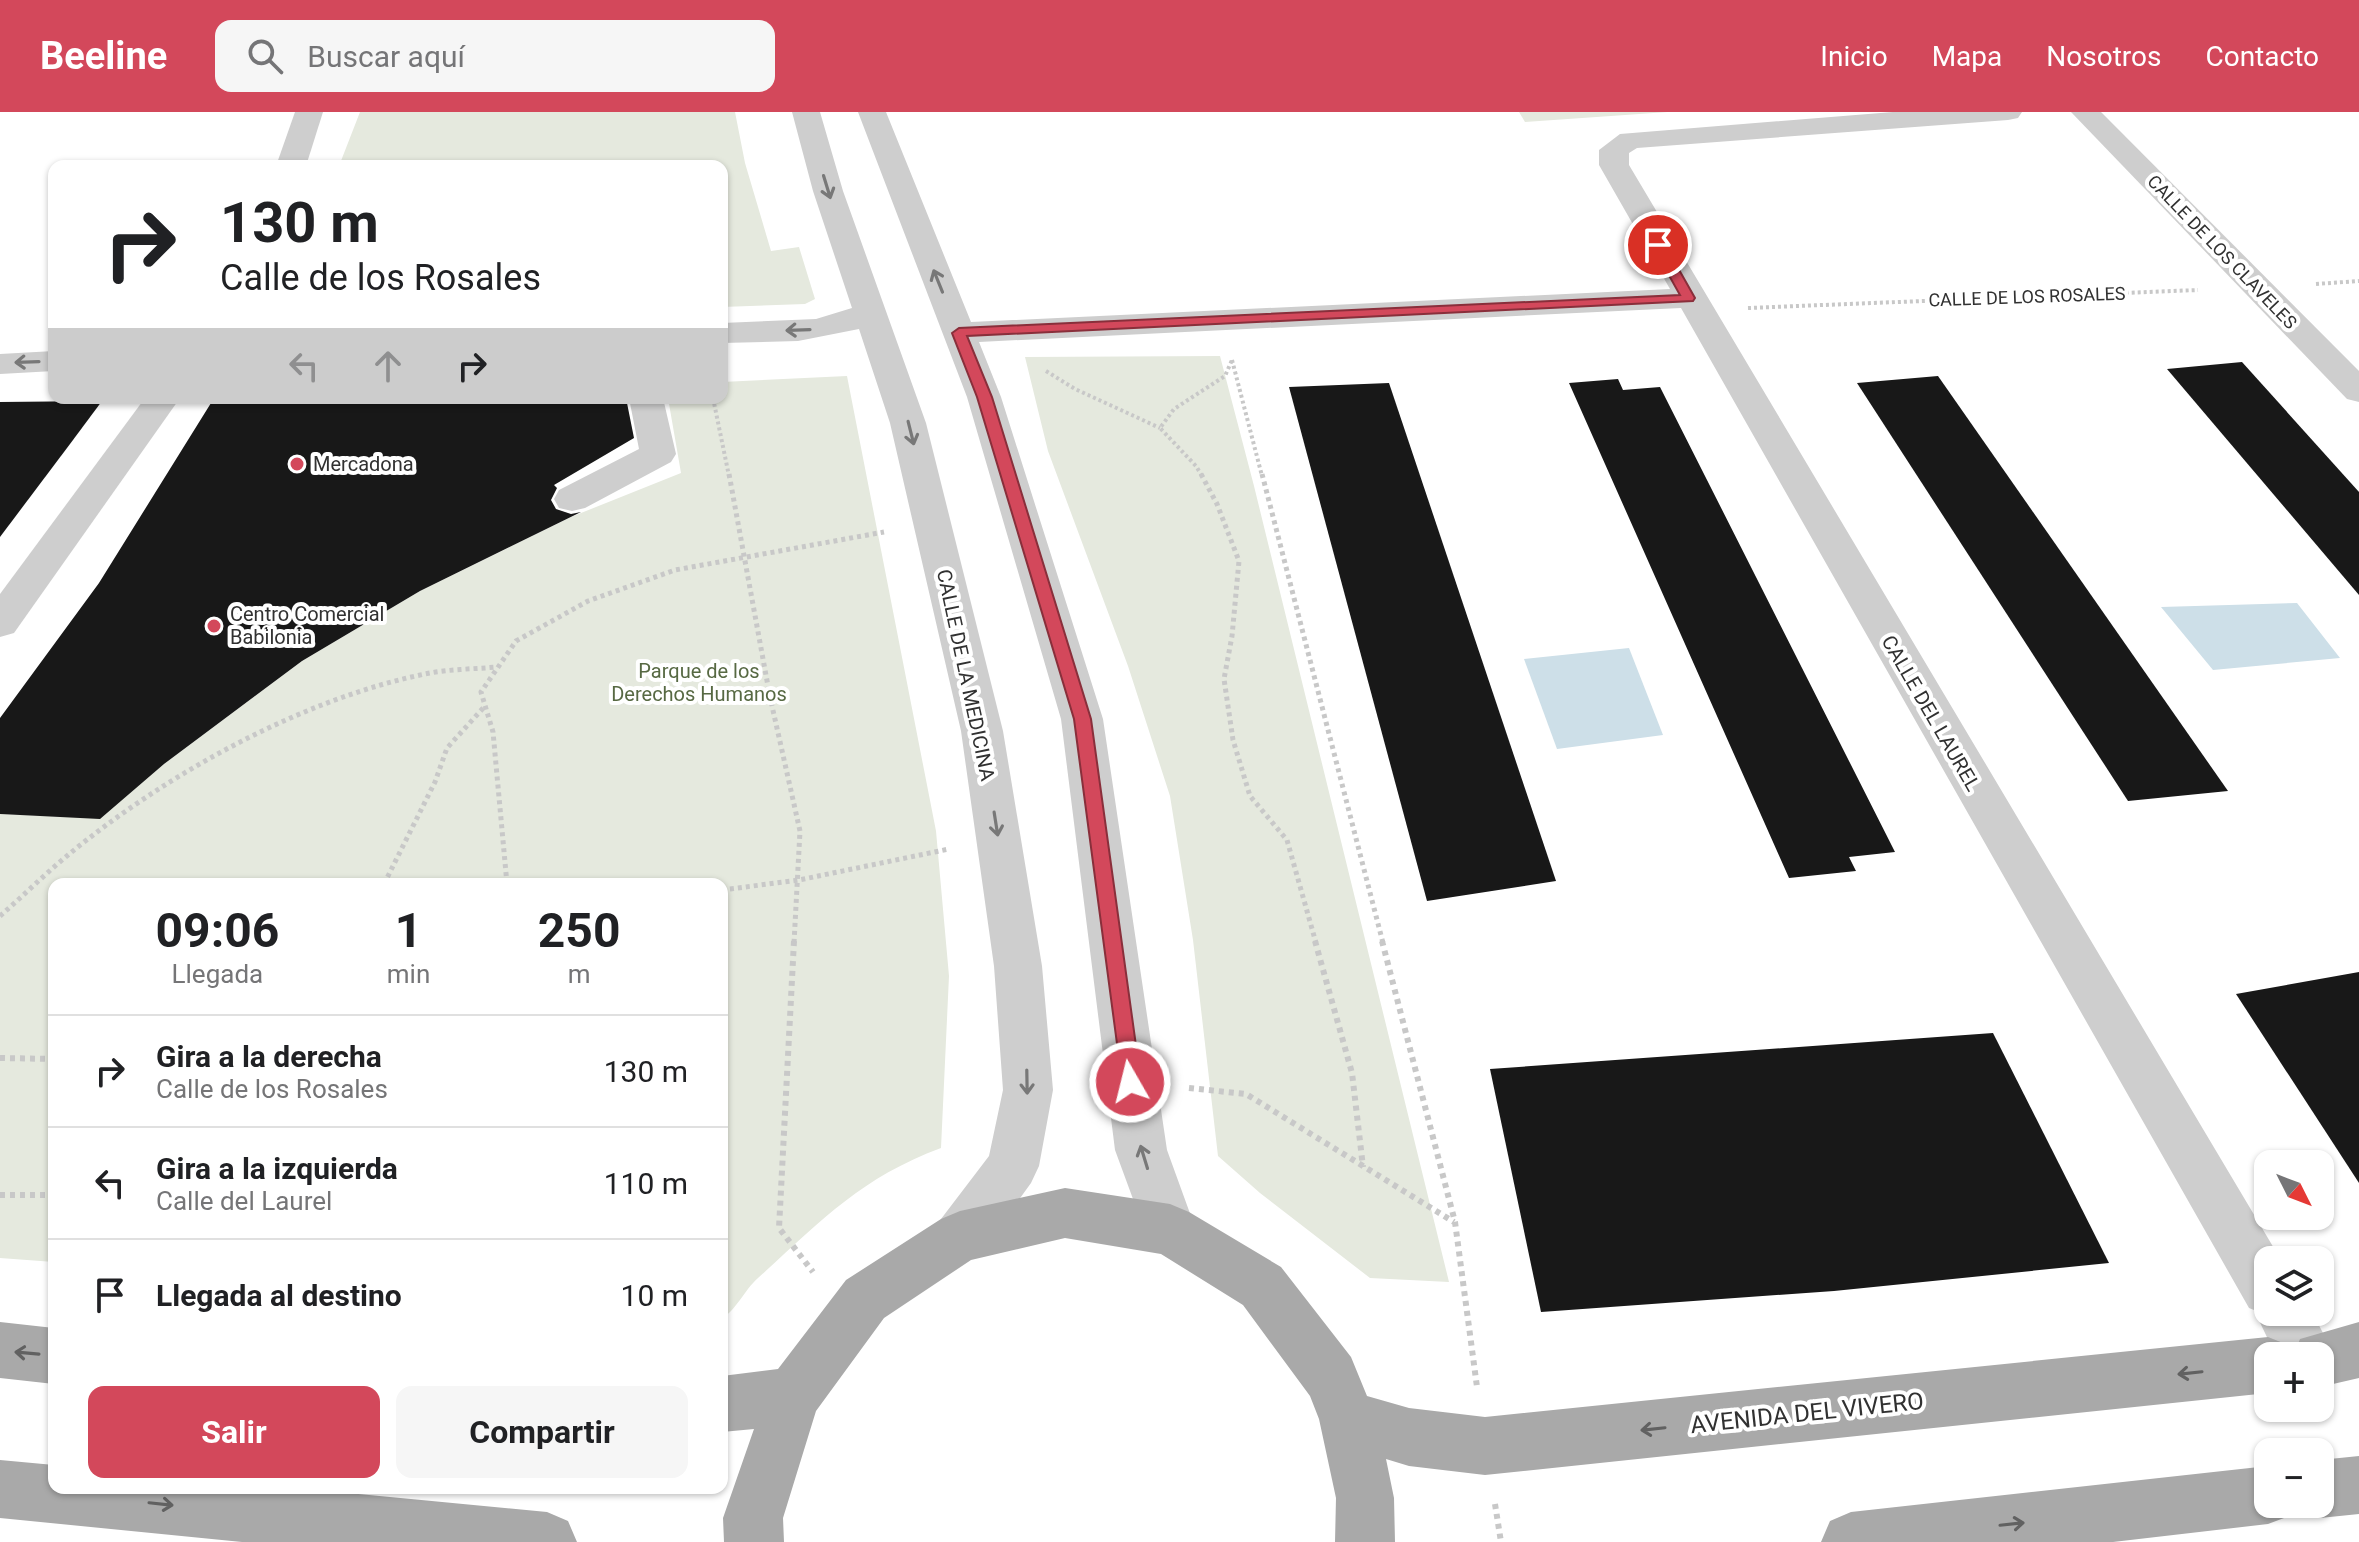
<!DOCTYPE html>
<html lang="es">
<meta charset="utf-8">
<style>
body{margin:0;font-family:Roboto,sans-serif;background:#f6f6f6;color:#202124;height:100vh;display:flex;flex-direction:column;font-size:30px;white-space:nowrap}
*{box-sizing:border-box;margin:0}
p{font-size:26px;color:#757577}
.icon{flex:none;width:44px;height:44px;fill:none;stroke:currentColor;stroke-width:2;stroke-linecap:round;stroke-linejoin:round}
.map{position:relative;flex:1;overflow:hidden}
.drawer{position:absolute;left:48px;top:766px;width:680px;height:616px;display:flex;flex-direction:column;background:#fff;border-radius:16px;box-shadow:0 2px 6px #0004}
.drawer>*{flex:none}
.top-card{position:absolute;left:48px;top:48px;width:680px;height:244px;border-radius:16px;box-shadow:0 2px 6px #0004;background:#fff;color:#202124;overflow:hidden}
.needle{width:52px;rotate:132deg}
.fabs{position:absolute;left:2254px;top:1038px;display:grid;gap:16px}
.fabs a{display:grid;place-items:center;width:80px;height:80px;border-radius:16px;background:#fff;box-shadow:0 2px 6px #0004;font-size:40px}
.pin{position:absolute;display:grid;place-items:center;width:68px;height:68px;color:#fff;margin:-34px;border:4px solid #fff;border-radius:50%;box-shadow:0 2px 8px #0007}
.me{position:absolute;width:88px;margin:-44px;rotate:352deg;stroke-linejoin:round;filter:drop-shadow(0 0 6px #0008)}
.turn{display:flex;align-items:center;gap:28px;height:168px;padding:0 40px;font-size:36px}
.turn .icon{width:104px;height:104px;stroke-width:2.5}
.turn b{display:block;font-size:56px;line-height:68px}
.lanes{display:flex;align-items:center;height:76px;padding:0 40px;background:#0003;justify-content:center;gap:40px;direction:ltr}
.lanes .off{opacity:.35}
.eta{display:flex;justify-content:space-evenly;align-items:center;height:136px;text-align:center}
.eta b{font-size:48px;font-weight:700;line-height:56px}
.button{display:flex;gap:16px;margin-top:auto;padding:16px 40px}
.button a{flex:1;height:92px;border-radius:16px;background:#d3485b;color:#fff;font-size:32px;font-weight:700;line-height:92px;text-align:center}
.button a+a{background:#f6f6f6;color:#202124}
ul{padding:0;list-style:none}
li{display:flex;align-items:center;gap:24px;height:112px;padding:0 40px;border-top:2px solid #e0e0e0}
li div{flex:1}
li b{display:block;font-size:30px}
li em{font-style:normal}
header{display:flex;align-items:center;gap:48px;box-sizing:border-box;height:112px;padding:0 40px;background:#d3485b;color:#fff}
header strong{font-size:38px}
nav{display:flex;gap:44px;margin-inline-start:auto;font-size:28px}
.search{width:560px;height:72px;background:#f6f6f6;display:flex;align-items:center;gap:20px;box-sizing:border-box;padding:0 28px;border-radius:16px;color:#757577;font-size:30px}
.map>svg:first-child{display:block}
.green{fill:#e5e9de}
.water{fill:#cddfe8}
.building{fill:#181818}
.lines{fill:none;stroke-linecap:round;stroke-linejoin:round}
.path-far2{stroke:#c8c8c8;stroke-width:4;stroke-dasharray:3 3;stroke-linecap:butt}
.path-far1{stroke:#c8c8c8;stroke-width:5;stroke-dasharray:4 4;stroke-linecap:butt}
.path{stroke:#c8c8c8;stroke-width:6;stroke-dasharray:5 5;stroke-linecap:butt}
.minor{fill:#cecece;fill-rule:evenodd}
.major{fill:#a9a9a9;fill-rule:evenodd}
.oneway{stroke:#787878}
.oneway2{stroke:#616161}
.route{fill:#d3485b;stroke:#892f3b;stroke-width:2}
.poi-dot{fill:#d3485b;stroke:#fff;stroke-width:3}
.labels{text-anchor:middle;stroke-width:8;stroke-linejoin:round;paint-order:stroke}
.far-street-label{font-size:18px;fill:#313131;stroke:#fff}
.poi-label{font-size:20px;fill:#313131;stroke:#fff;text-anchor:start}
.park-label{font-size:20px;fill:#576943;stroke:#fff}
.street-label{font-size:20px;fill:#313131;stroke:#fff}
.near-street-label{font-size:24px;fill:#313131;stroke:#fff}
</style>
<header>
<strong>Beeline</strong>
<div class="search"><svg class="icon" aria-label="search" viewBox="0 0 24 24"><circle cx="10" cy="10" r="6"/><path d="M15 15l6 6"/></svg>Buscar aquí</div>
<nav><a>Inicio</a><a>Mapa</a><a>Nosotros</a><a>Contacto</a></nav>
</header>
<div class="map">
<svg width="2359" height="1430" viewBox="0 0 2359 1430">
<rect width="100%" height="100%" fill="#fff"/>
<g class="green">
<path d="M360 0H735L745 51 771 139 799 135 815 187 805 192 722 195V54H339Z"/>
<path d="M1519 0H1668L1525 10Z"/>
<path d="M1220 244 1254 374 1449 1170 1370 1166 1260 1081 1218 1044 1193 828 1170 684 1128 554 1048 339 1025 245Z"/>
<path d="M847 264 936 719 949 864 941 1036C860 1066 820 1110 758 1166 745 1177 735 1200 722 1206V772H54V1150L0 1146V702L100 706 164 652 302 549 420 479 571 405 681 361 668 286H722V270Z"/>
</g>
<g class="water">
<path d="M2297 491 2340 546 2213 558 2161 495Z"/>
<path d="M1629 536 1663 623 1557 637 1524 547Z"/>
</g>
<g class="building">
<path d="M2242 250 2359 380V483L2167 257Z"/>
<path d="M1938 264 2228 679 2128 689 1857 271Z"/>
<path d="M1618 267 1623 278 1660 275 1895 740 1849 745 1856 759 1789 766 1569 271Z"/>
<path d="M1389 271 1556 769 1427 789 1289 275Z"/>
<path d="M334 286H626L634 326 554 373 557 376 551 388 556 397 571 402 581 400 420 479 302 549 164 652 100 707 0 702V606L99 471 211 291Z"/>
<path d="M102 289 70 332 0 425V290Z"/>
<path d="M2359 860V1071L2236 882Z"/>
<path d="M1993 921 2109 1151 1834 1179 1541 1200 1490 957Z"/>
</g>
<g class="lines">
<g class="path-far2">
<path d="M2316 172 2359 169"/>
<path d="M1748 196 2198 178"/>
<path d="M1232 248 1262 364"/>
<path d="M1046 259 1075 277 1160 316"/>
<path d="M713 286 729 364"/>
<path d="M1202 364 1196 354 1160 316 1174 297 1225 264 1232 248"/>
</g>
<g class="path-far1">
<path d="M729 362 770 585 800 719 794 831"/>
<path d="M1201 362 1217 392 1239 449 1232 524 1224 567 1233 628 1250 684 1287 728 1316 831"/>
<path d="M1262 362 1383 831"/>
<path d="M384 772 435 670 447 636 485 594"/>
<path d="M507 772 493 620 481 580 516 529 588 489 675 458 884 420"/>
<path d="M722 778 799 768 949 737"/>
<path d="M0 804C23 784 45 762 68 743 166 662 305 585 430 561 452 557 475 557 497 555"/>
</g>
<g class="path">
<path d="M794 829 779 1116 813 1160"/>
<path d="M1315 829 1352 961 1363 1055"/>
<path d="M1382 829 1455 1110 1477 1275"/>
<path d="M0 946 54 947"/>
<path d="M1189 976 1246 982 1454 1110"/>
<path d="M0 1083H54"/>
<path d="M1495 1392 1501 1430"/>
</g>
<g class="minor">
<path d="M295 0H323L306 54H276Z"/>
<path d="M792 0H820L843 79 926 311 1003 619 1042 854 1053 978 1039 1054 1031 1071 979 1143 960 1151 941 1143 933 1125 941 1107 989 1044 1003 978 994 854 961 619 890 311 859 217 798 229 722 231V211L816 207 852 196 813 79Z"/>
<path d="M858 0H886L971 210 1670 177 1599 53V38L1620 22 1893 0H2022L2018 6 2008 8 1637 36 1629 41V53L2281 1148H2268V1200H2312L2335 1244 2327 1264 2320 1266V1244H2276L2254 1198 2249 1196 1681 196 979 230 1001 285 1103 607 1167 1038 1196 1118 1189 1136 1170 1144 1151 1136 1115 1038 1061 607 967 285Z"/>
<path d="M2071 0H2101L2359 259V290L2347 287Z"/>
<path d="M54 239V259L0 262V242Z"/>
<path d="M145 286H180L14 521 0 525V482Z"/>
<path d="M629 286H663L676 342 671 350 585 396 572 399 559 396 554 387 559 378 639 337Z"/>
</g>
<g class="major">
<path d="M1065 1076 1170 1092 1189 1100 1281 1155 1351 1245 1367 1284 1409 1296 1485 1305 2268 1225 2288 1233 2292 1244H2268V1281L1485 1363 1409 1354 1386 1347 1394 1386 1395 1430H1335L1336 1386 1319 1307 1310 1284 1243 1193 1161 1142 1065 1126 971 1148 884 1206 816 1299 783 1406 784 1430H724L723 1406 754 1317 722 1320V1264L778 1257 846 1168 941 1107 960 1099Z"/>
<path d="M0 1210 54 1216V1272L0 1266Z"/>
<path d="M2359 1210V1266L2320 1275V1244H2293L2300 1227Z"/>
<path d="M2359 1344V1402L2320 1406 2299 1398 2297 1392H2320V1348Z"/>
<path d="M0 1348 54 1353V1376H296L547 1400 568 1409 577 1430H242L0 1406Z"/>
<path d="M2268 1354V1392H2294L2289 1404 2268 1412 2113 1430H1821L1830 1409 1851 1400Z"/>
</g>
</g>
<defs><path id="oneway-shaft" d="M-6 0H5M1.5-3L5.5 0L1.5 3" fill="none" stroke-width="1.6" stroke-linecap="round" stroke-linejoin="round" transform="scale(2)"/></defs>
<g class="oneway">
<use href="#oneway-shaft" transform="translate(827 75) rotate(73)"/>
<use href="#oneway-shaft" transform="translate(938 169) rotate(-112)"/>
<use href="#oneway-shaft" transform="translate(798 218) rotate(178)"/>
<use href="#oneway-shaft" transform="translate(27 250) rotate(178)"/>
<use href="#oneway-shaft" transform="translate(911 321) rotate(76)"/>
<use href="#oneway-shaft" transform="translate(996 712) rotate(81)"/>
<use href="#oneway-shaft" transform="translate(1027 970) rotate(89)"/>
<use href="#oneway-shaft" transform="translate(1144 1045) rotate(-107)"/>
</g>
<g class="oneway2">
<use href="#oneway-shaft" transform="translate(27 1241) rotate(-175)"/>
<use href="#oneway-shaft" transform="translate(2190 1261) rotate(174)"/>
<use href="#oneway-shaft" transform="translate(1653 1317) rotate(174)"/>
<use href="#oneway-shaft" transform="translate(161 1392) rotate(6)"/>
<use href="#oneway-shaft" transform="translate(2012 1412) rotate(-6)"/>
</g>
<path class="route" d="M1658 129 1665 133 1695 186 1693 189 967 224 992 285 1091 607 1141 970 1138 977 1130 980 1123 977 1074 607 977 285 952 221 959 216 1680 183 1652 133Z"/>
<g class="poi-dot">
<circle cx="297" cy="352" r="8"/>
<circle cx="214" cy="514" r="8"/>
</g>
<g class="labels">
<g class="far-street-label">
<text transform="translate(2222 140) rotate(46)" y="6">CALLE DE LOS CLAVELES</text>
<text transform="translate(2027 185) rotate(-2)" y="6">CALLE DE LOS ROSALES</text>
</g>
<g class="poi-label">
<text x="313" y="359">Mercadona</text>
<text x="230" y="509">Centro Comercial<tspan x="230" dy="23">Babilonia</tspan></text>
</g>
<g class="park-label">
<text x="699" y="566">Parque de los<tspan x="699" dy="23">Derechos Humanos</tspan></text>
</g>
<g class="street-label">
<text transform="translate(966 563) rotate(78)" y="7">CALLE DE LA MEDICINA</text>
<text transform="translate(1931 601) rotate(60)" y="7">CALLE DEL LAUREL</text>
</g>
<g class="near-street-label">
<text transform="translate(1807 1301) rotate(-6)" y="8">AVENIDA DEL VIVERO</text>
</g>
</g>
</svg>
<div class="fabs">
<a><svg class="needle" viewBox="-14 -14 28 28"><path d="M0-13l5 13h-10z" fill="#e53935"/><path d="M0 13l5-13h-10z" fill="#757577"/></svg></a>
<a><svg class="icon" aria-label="layers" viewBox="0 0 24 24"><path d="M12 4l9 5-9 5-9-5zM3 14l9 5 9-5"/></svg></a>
<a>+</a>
<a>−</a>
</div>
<div class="pin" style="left:1658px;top:133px;background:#d93025"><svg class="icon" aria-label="arrive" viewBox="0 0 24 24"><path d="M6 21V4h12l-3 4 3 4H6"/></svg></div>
<svg class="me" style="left:1130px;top:970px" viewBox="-20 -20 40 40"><circle r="17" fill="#d3485b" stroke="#fff" stroke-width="3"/><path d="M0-11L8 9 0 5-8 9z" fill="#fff"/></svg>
<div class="top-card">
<div class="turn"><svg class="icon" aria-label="right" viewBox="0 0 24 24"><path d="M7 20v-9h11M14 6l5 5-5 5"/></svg><div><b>130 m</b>Calle de los Rosales</div></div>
<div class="lanes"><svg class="icon off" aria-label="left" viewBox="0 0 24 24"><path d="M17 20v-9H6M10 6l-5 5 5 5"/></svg><svg class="icon off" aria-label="ahead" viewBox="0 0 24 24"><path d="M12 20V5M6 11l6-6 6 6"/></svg><svg class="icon" aria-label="right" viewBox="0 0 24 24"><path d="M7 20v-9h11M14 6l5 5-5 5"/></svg></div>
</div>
<section class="drawer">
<div class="eta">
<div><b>09:06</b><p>Llegada</p></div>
<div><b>1</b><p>min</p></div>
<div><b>250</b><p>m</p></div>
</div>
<ul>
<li><svg class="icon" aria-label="right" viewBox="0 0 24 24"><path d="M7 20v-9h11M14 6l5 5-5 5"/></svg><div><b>Gira a la derecha</b><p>Calle de los Rosales</p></div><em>130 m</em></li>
<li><svg class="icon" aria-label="left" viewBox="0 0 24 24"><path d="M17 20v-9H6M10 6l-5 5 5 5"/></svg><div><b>Gira a la izquierda</b><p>Calle del Laurel</p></div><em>110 m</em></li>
<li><svg class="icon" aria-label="arrive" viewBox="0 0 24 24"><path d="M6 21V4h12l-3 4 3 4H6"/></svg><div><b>Llegada al destino</b></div><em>10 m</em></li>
</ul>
<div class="button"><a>Salir</a><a>Compartir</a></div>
</section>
</div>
